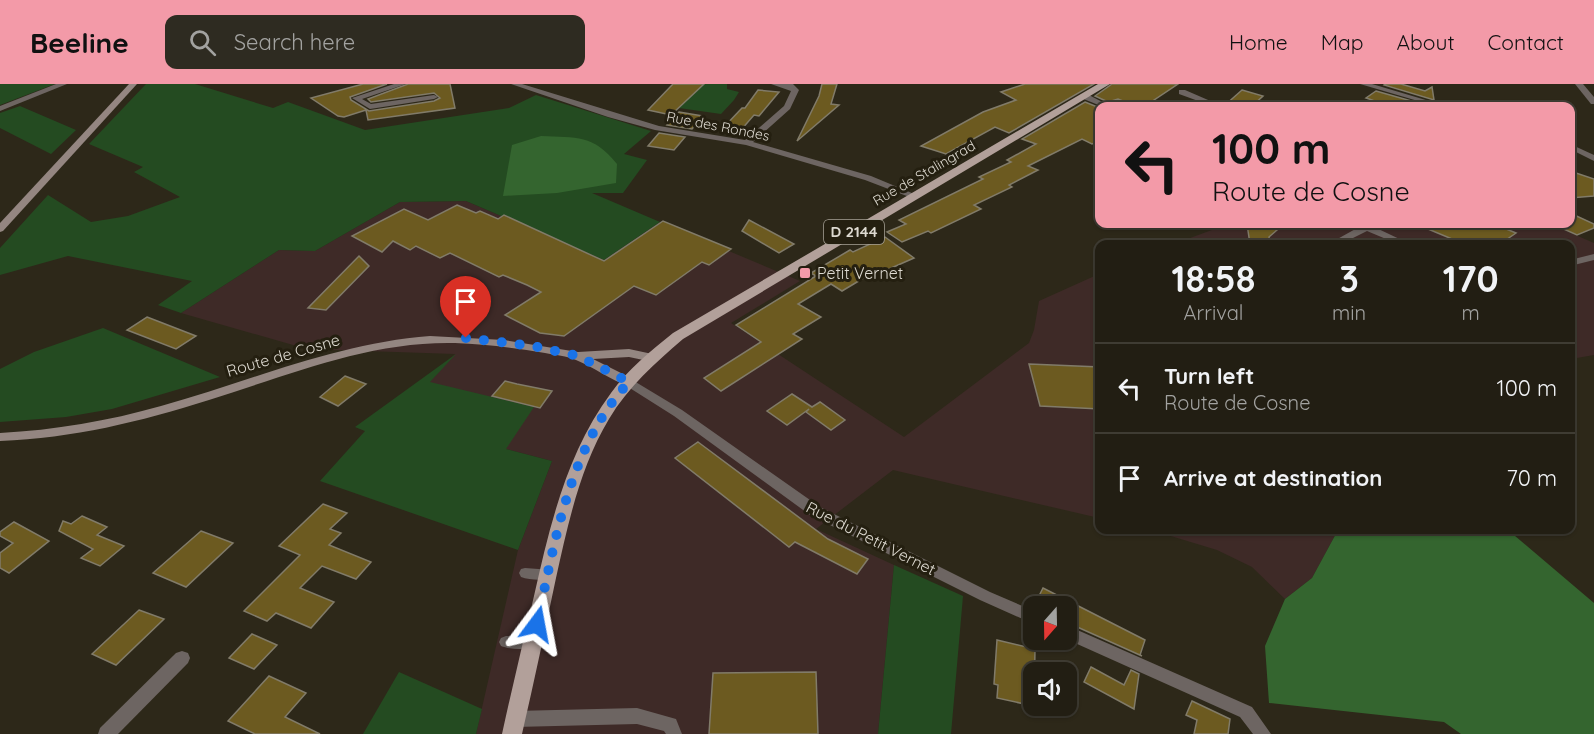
<!DOCTYPE html>
<style>
body{margin:0;font-family:Quicksand,sans-serif;background:#2e2b21;color:#f1f3f6;height:100vh;display:flex;flex-direction:column;font-size:22px;white-space:nowrap}
*{box-sizing:border-box;margin:0}
p{font-size:20px;color:#a2a2a0}
.icon{flex:none;width:33px;height:33px;fill:none;stroke:currentColor;stroke-width:2;stroke-linecap:round;stroke-linejoin:round}
.map{position:relative;flex:1;overflow:hidden}
.side{position:absolute;left:1095px;top:156px;width:480px;height:294px;display:flex;flex-direction:column;background:#221e13;border-radius:12px;box-shadow:0 2px 4px #0004,0 0 0 2px #3f3c33}
.side>*{flex:none}
.hud{position:absolute;left:1095px;top:18px;width:480px;height:126px;border-radius:12px;box-shadow:0 2px 4px #0004,0 0 0 2px #3f3c33;background:#f39aa8;color:#111;overflow:hidden}
.needle{width:39px;rotate:200deg}
.buttons{position:absolute;left:1023px;top:512px;display:grid;gap:12px}
.buttons a{display:grid;place-items:center;width:54px;height:54px;border-radius:12px;background:#221e13;box-shadow:0 2px 4px #0004,0 0 0 2px #3f3c33;font-size:30px}
.pin{position:absolute;display:grid;place-items:center;width:51px;height:51px;color:#fff;margin:-62px -26px;border-radius:50% 50% 50% 0;rotate:-45deg;box-shadow:0 0 6px #0007}
.pin .icon{rotate:45deg}
.me{position:absolute;width:66px;margin:-33px;rotate:13deg;stroke-linejoin:round;filter:drop-shadow(0 0 4px #0008)}
.turn{display:flex;align-items:center;gap:21px;height:126px;padding:0 18px;font-size:27px}
.turn .icon{width:78px;height:78px;stroke-width:2.5}
.turn b{display:block;font-size:42px;line-height:51px}
.eta{display:flex;justify-content:space-evenly;align-items:center;height:102px;text-align:center}
.eta b{font-size:36px;font-weight:800;line-height:42px}
ul{padding:0;list-style:none}
li{display:flex;align-items:center;gap:18px;height:90px;padding:0 18px;border-top:2px solid #3f3c33}
li div{flex:1}
li b{display:block;font-size:22px}
li em{font-style:normal}
header{display:flex;align-items:center;gap:36px;box-sizing:border-box;height:84px;padding:0 30px;background:#f39aa8;color:#111}
header strong{font-size:28px}
nav{display:flex;gap:33px;margin-inline-start:auto;font-size:21px}
.search{width:420px;height:54px;background:#2e2b21;display:flex;align-items:center;gap:15px;box-sizing:border-box;padding:0 21px;border-radius:12px;color:#a2a2a0;font-size:22px}
.map>svg:first-child{display:block}
.industrial{fill:#3e2a27}
.green{fill:#244b21}
.forest{fill:#34652f}
.building{fill:#6c5a20;stroke:#817b69;stroke-width:1.5}
.lines{fill:none;stroke-linecap:round;stroke-linejoin:round}
.service{fill:#6d6562;fill-rule:evenodd}
.minor{fill:#6d6562;fill-rule:evenodd}
.secondary{fill:#948681;fill-rule:evenodd}
.primary{fill:#b2a09a;fill-rule:evenodd}
.route{stroke:#1a73e8;stroke-width:10;stroke-dasharray:0 18}
.poi-dot{fill:#f39aa8;stroke:#241f10;stroke-width:2}
.labels{text-anchor:middle;stroke-width:6;stroke-linejoin:round;paint-order:stroke}
.far-street-label{font-size:14px;fill:#ddd9d0;stroke:#241f10}
.shield{fill:#241f10;stroke:#a6a196;stroke-width:1.5}
.shield-label{font-size:15px;font-weight:bold;fill:#ddd9d0}
.poi-label{font-size:16px;fill:#ddd9d0;stroke:#241f10;text-anchor:start}
.street-label{font-size:16px;fill:#ddd9d0;stroke:#241f10}
</style>
<header>
<strong>Beeline</strong>
<div class="search"><svg class="icon" aria-label="search" viewBox="0 0 24 24"><circle cx="10" cy="10" r="6"/><path d="M15 15l6 6"/></svg>Search here</div>
<nav><a>Home</a><a>Map</a><a>About</a><a>Contact</a></nav>
</header>
<div class="map">
<svg width="1594" height="650" viewBox="0 0 1594 650">
<rect width="100%" height="100%" fill="#2d2819"/>
<g class="industrial">
<path d="M466 117 604 176 660 138 800 197 731 239 904 353 1029 259 1034 246 1039 217 1099 190V434L893 386 816 445 894 481 878 650H476L518 466 552 377 506 365 429 298 455 270 307 265 181 229 279 166 315 167 400 118Z"/>
<path d="M1228 140H1550L1594 159V271L1571 275 1570 160H1174Z"/>
<path d="M1151 446H1338L1312 494 1285 515 1252 483 1217 466Z"/>
</g>
<g class="green">
<path d="M0 0H55L0 21Z"/>
<path d="M146 0H195L273 24 288 18 365 46 509 24 536 11 651 47 624 70 647 76 623 109H592L660 138 604 176 466 117 400 118 315 167 279 166 181 229 158 221 192 197 68 172 0 191V164L48 111 91 138 128 132 180 113 134 88 143 83 89 60Z"/>
<path d="M702 0H727V5L739 8 734 16 721 30 679 24Z"/>
<path d="M20 22 76 46 51 70 0 44V29Z"/>
<path d="M103 244 220 293 112 325 66 333 0 338V285L34 268Z"/>
<path d="M456 270 430 298 534 323 506 365 552 377 518 466 320 397 365 347 355 343Z"/>
<path d="M894 481 963 512 951 650H878Z"/>
<path d="M399 588 482 625 476 650H363Z"/>
</g>
<g class="forest">
<path d="M541 52C577 54 593 50 617 80L616 99 557 109 503 112 512 61Z"/>
<path d="M1338 446H1508L1594 519V650H1461L1444 638 1269 619 1265 562 1285 515 1312 494Z"/>
</g>
<g class="building">
<path d="M363 0H387L350 13 351 16 369 27 434 17 440 14 434 9 371 18 368 15 408 0H450L455 24 368 36 366 26 344 33 338 32 311 14Z"/>
<path d="M673 0H704L671 31 648 26Z"/>
<path d="M822 0H837L831 20 839 21 797 57 819 12Z"/>
<path d="M1025 0H1094L1009 49 995 43 946 70 921 62 983 28 1016 16 1001 8Z"/>
<path d="M1112 0H1178L1145 22H1136L1118 15 1108 18 1095 12Z"/>
<path d="M1385 0H1401L1425 7 1432 3 1434 16 1384 1Z"/>
<path d="M758 6 779 8 759 32 754 31 741 46 724 43 742 24H745Z"/>
<path d="M1242 6 1263 12 1252 22H1224Z"/>
<path d="M1376 7 1429 22H1363L1372 16 1366 14Z"/>
<path d="M1085 18 1100 24V57L1092 60 1082 55 1028 82 1038 86 1009 101 1012 103 974 121 981 125 931 149 928 147 902 158 887 148 906 140 899 136 983 95 979 93 1011 78 1007 76 1036 60 1022 55Z"/>
<path d="M679 28 703 32 692 45 667 41Z"/>
<path d="M659 49 685 53 674 66 648 62Z"/>
<path d="M1570 87 1594 95V112L1570 114Z"/>
<path d="M457 121 476 129 480 127 498 135 504 131 604 177 663 137 731 165 709 181 702 178 656 211 634 202 564 252 540 249 505 231 541 208 527 201 503 191 499 193 450 169 440 174 416 162 410 166 393 157 382 168 352 152 404 125 428 136Z"/>
<path d="M1570 129 1594 140V144L1577 151 1557 142 1570 140Z"/>
<path d="M749 136 794 160 779 169 742 147Z"/>
<path d="M1247 140H1262L1277 146 1269 153 1270 160H1250Z"/>
<path d="M1416 140H1494L1516 149 1500 160H1464Z"/>
<path d="M885 153 914 174 889 185 879 188 877 186 842 207 831 200 798 220 821 233 793 250 802 255 721 307 704 294 761 258 736 241 816 192 811 189 850 166 853 168Z"/>
<path d="M359 172 369 182 326 226 308 224Z"/>
<path d="M147 233 196 252 176 265 127 246Z"/>
<path d="M1029 280 1100 283V325L1040 322Z"/>
<path d="M345 292 366 300 338 322 320 313Z"/>
<path d="M505 297 517 300 552 307 540 324 492 312Z"/>
<path d="M792 310 812 323 820 318 845 336 831 346 806 328 809 325 787 341 767 327Z"/>
<path d="M698 358 828 455 868 475 857 490 795 458 789 463 675 374Z"/>
<path d="M323 420 347 429 330 445 341 449 329 461 371 478 356 495 322 482 300 504 334 518 311 544 276 529 267 537 244 527 300 471 279 462Z"/>
<path d="M82 432 107 443 97 451 124 462 100 482 81 474 93 465 59 447 63 437 71 440Z"/>
<path d="M14 438 49 457 9 489 0 484V469L13 459 0 452V448Z"/>
<path d="M201 447 233 459 186 503 153 489Z"/>
<path d="M1043 504 1145 556 1140 571 1142 572 1066 538V522H1034Z"/>
<path d="M139 526 164 535 116 581 92 570Z"/>
<path d="M252 550 277 561 254 585 229 574Z"/>
<path d="M997 556 1035 565 1034 622 997 614 998 601 994 600Z"/>
<path d="M1091 583 1124 601 1131 586 1139 590 1134 625 1084 598Z"/>
<path d="M816 588 818 650H709L713 589Z"/>
<path d="M269 592 306 609 285 633 320 650H255L228 637Z"/>
<path d="M1192 617 1230 635 1228 650H1194L1197 636 1186 631Z"/>
</g>
<g class="lines">
<g class="service">
<path d="M525 484 552 486 554 490 552 494C544 497 529 496 521 493L519 489 521 485Z"/>
<path d="M506 552H533L538 554 540 558 538 562C528 566 511 566 501 562L499 558 501 554Z"/>
</g>
<g class="minor">
<path d="M56 0H67L0 27V22Z"/>
<path d="M394 0H406L362 15 371 20 434 11 438 13 434 15 370 25 352 14Z"/>
<path d="M511 0H522L659 42 745 56 784 22 791 7 771 0H793L799 6 790 25 753 58 871 92 919 112 915 115 912 114 865 96 746 61 655 46 608 33Z"/>
<path d="M1360 0H1372L1446 22H1435Z"/>
<path d="M1575 0H1583L1594 13V20H1591Z"/>
<path d="M1179 6H1185L1222 22H1212L1179 10Z"/>
<path d="M1081 10H1087L1110 22H1101L1081 14Z"/>
<path d="M1570 60 1594 71V77L1570 65Z"/>
<path d="M1355 140 1370 141 1410 160H1398L1367 147 1341 160H1331L1332 158 1359 143Z"/>
<path d="M1594 170V176L1570 182V176Z"/>
<path d="M629 294 682 326 820 423 990 508 1034 527V540L980 516 810 431 674 332 625 301 623 298 625 295Z"/>
<path d="M1066 541 1252 623 1271 650H1253L1240 633 1066 555Z"/>
<path d="M182 567 188 569 190 574 188 579 118 650H98L100 644 176 569Z"/>
<path d="M637 624 676 635 682 650H666L664 647 637 640 515 643 509 641 507 635 509 629 515 627Z"/>
</g>
<g class="secondary">
<path d="M129 0H137L3 147 0 148V139Z"/>
<path d="M430 252 504 256 578 268 629 265 657 271 659 274 653 278 629 273 593 275 633 295 635 298 633 301 629 302C610 296 594 283 576 276 567 272 555 271 545 269 515 264 485 260 455 259 369 257 289 291 209 316 139 338 74 354 0 357V349C55 346 108 337 161 322 250 297 337 259 430 252Z"/>
</g>
<path class="primary" d="M1098 0H1110L683 255C655 279 628 303 609 335 580 383 568 440 556 494 545 546 534 598 522 650H502C512 604 523 558 534 512 550 441 567 368 611 309 628 285 651 267 673 249Z"/>
</g>
<g class="lines">
<path class="route" d="M466 254 533 262 578 272 629 298C569 362 555 458 537 540"/>
</g>
<rect class="poi-dot" x="799" y="183" width="12" height="12" rx="3"/>
<g class="labels">
<g class="far-street-label">
<text transform="translate(718 42) rotate(11)" y="5">Rue des Rondes</text>
<text transform="translate(924 89) rotate(-30)" y="5">Rue de Stalingrad</text>
</g>
<rect class="shield" x="824" y="136" width="60" height="24" rx="4.5"/>
<g class="shield-label">
<text x="854" y="153">D 2144</text>
</g>
<g class="poi-label">
<text x="817" y="195">Petit Vernet</text>
</g>
<g class="street-label">
<text transform="translate(283 271) rotate(-16)" y="6">Route de Cosne</text>
<text transform="translate(871 454) rotate(27)" y="6">Rue du Petit Vernet</text>
</g>
</g>
</svg>
<div class="buttons">
<a><svg class="needle" viewBox="-14 -14 28 28"><path d="M0-13l5 13h-10z" fill="#e53935"/><path d="M0 13l5-13h-10z" fill="#a2a2a0"/></svg></a>
<a><svg class="icon" aria-label="sound" viewBox="0 0 24 24"><path d="M4 9h4l5-4v14l-5-4H4zM17 9q2 3 0 6"/></svg></a>
</div>
<div class="pin" style="left:466px;top:254px;background:#d93025"><svg class="icon" aria-label="arrive" viewBox="0 0 24 24"><path d="M6 21V4h12l-3 4 3 4H6"/></svg></div>
<svg class="me" style="left:537px;top:540px" viewBox="-20 -20 40 40"><path d="M0-17L14 15 0 8-14 15z" fill="#1a73e8" stroke="#fff" stroke-width="4"/></svg>
<div class="hud">
<div class="turn"><svg class="icon" aria-label="left" viewBox="0 0 24 24"><path d="M17 20v-9H6M10 6l-5 5 5 5"/></svg><div><b>100 m</b>Route de Cosne</div></div>
</div>
<section class="side">
<div class="eta">
<div><b>18:58</b><p>Arrival</p></div>
<div><b>3</b><p>min</p></div>
<div><b>170</b><p>m</p></div>
</div>
<ul>
<li><svg class="icon" aria-label="left" viewBox="0 0 24 24"><path d="M17 20v-9H6M10 6l-5 5 5 5"/></svg><div><b>Turn left</b><p>Route de Cosne</p></div><em>100 m</em></li>
<li><svg class="icon" aria-label="arrive" viewBox="0 0 24 24"><path d="M6 21V4h12l-3 4 3 4H6"/></svg><div><b>Arrive at destination</b></div><em>70 m</em></li>
</ul>
</section>
</div>
